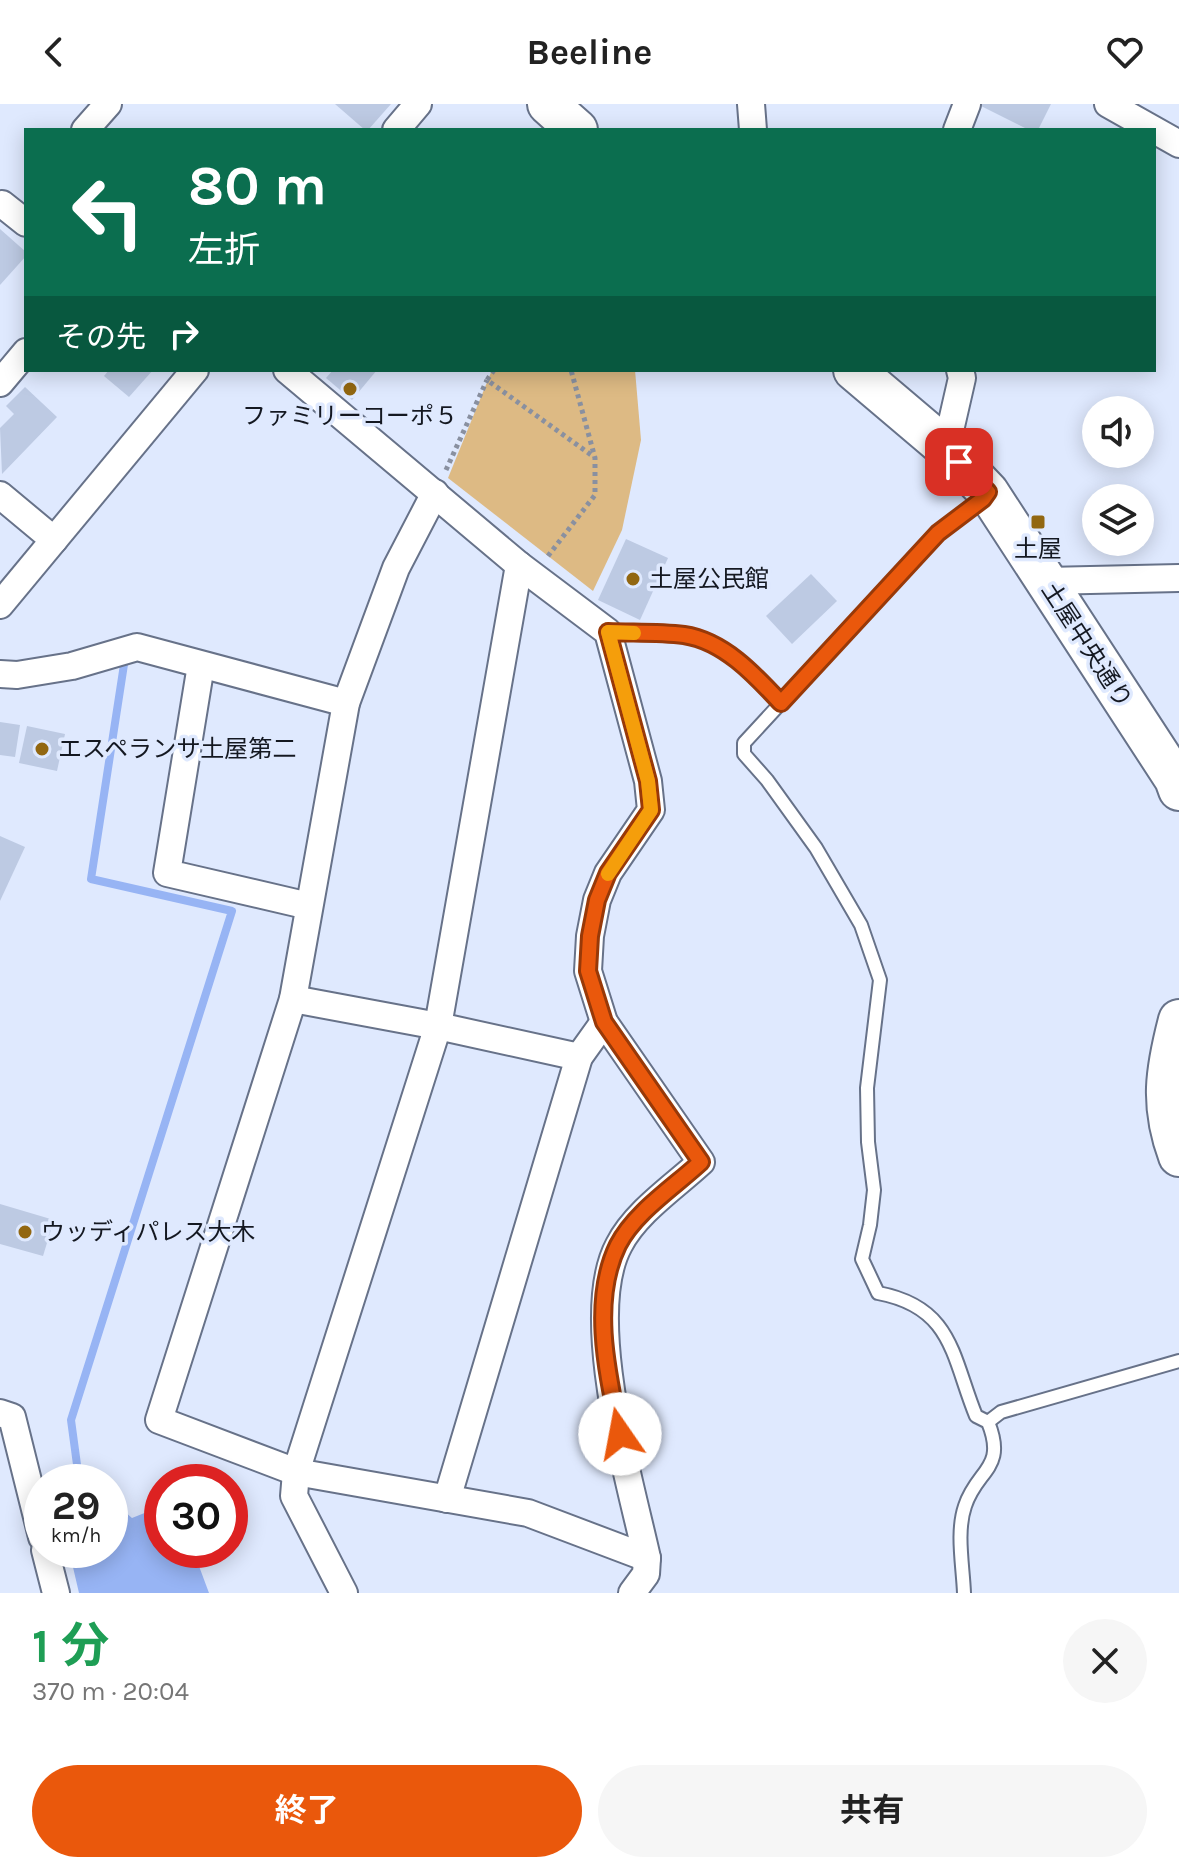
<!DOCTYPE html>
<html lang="ja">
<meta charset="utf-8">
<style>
body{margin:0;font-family:Karla,"Noto Sans JP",sans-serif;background:#f6f6f6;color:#222;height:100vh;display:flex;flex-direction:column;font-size:30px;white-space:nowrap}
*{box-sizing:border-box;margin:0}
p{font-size:26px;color:#767676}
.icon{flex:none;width:44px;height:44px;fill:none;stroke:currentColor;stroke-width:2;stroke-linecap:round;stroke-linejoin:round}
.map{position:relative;height:1489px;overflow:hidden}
.panel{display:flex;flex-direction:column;background:#fff;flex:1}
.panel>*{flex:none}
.top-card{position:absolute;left:24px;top:24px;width:1132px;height:244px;border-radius:0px;box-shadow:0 4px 20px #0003;background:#0b6e4f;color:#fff;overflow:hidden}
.fabs{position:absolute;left:1082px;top:292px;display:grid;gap:16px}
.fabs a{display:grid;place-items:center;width:72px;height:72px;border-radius:50%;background:#fff;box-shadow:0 4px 20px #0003;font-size:40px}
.speed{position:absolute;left:24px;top:1360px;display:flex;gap:16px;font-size:40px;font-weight:700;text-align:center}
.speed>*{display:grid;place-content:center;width:104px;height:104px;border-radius:50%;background:#fff;box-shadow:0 4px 20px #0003;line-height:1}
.speed small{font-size:20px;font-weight:400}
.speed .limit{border:12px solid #d22;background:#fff;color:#111}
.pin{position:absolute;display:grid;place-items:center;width:68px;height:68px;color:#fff;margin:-34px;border-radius:16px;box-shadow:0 4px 12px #0006}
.me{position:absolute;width:88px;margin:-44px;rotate:348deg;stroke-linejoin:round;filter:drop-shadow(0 0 6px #0008)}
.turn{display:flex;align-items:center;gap:28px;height:168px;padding:0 32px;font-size:36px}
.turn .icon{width:104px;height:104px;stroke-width:2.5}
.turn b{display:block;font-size:56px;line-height:68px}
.then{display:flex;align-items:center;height:76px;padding:0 32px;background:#0003;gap:16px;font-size:30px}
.round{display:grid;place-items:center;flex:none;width:84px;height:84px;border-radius:42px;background:#f6f6f6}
.headline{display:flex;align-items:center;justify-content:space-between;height:136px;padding:0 32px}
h1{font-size:48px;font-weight:700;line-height:60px;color:#1e9e55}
.action{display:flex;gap:16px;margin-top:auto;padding:16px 32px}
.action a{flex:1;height:92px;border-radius:48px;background:#ea580c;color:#fff;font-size:32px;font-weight:700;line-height:92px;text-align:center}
.action a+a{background:#f6f6f6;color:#222}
header{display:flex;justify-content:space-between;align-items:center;height:104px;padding:0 32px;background:#fff;font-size:36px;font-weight:700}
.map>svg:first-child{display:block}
.green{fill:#ddba84}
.water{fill:#97b4f4}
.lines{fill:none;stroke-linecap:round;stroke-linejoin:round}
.stream{stroke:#97b4f4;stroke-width:8}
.building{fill:#bdcae3}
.lane-casing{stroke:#677289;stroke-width:16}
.street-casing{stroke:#677289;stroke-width:30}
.primary-casing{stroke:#677289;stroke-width:44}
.path{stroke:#8990a0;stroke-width:5;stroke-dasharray:4 4;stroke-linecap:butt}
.lane{stroke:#fff;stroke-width:12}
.street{stroke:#fff;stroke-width:26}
.primary{stroke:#fff;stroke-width:40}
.route-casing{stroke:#983908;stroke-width:20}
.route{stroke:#ea580c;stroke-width:14}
.slow{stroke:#f59e0b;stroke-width:14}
.poi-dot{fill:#926711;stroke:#dfe9fe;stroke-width:3}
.labels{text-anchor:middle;stroke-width:7;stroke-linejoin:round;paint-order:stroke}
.poi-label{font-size:24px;fill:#141821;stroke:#dfe9fe;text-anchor:start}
.street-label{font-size:24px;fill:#141821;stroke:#dfe9fe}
</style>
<header><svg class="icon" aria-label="back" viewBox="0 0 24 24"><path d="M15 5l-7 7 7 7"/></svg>Beeline<svg class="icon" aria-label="heart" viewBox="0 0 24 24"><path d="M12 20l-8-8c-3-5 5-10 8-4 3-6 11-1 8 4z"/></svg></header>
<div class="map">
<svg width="1179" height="1489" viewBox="0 0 1179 1489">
<rect width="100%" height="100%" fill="#dfe9fe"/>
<path class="green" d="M492 266H635L641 336 622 426 593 487 448 374Z"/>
<path class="water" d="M110 1395 132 1414 162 1402V1446H193L209 1489H79L69 1446H110Z"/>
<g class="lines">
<path class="stream" d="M78 1368 71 1316 232 807 91 775 125 554"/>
</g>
<g class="building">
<path d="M335 0H391L368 26H365Z"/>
<path d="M977 0H1051L1038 26H1029Z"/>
<path d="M0 125 26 148V152L0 181Z"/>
<path d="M109 266H153L129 293 104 272Z"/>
<path d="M333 266H377L352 296 326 274Z"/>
<path d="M25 283 57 313 2 370 0 324 14 310 6 302Z"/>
<path d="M626 435 668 454 640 516 598 496Z"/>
<path d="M811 470 837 497 792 540 766 512Z"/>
<path d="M0 618 20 621 15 653 0 651Z"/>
<path d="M27 622 65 630 57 667 19 659Z"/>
<path d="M0 732 25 743 0 797Z"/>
<path d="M0 1100 54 1116 43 1152 0 1140Z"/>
</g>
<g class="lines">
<g class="lane-casing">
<g id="lane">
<path d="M608 528C633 529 659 528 684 531 724 537 755 571 781 599"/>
<path d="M988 1318 1001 1308 1179 1257"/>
<path d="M964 1489C963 1462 956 1428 965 1402 977 1365 1007 1365 988 1318L976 1312C952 1253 953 1203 878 1189L862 1155 870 1121 874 1086 868 1038 867 984 880 876 861 821 816 744 767 676 744 650V639L921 447 938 429 984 394"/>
</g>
</g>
<g class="street-casing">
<g id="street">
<path d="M751 0 753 26"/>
<path d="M1108 0 1179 40"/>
<path d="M85 26 108 0"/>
<path d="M396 26 418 0"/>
<path d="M957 26 967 0"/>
<path d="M0 102 2 100 26 119"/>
<path d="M287 266 519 461 608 528 648 677 651 706 608 769 597 796 590 832 588 867 604 918 701 1058C674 1083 636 1108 619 1141 581 1211 630 1377 647 1454L646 1470 632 1489"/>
<path d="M0 279 26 248"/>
<path d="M946 344 962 274 960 266"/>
<path d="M435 389 396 464 346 599 293 895 159 1316 296 1368 528 1409 647 1454"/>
<path d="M0 391 54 436"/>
<path d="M1046 477 1179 474"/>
<path d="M0 501 195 266"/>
<path d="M201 561 167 769 309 802"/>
<path d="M0 570 17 571 72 562 137 543 346 599"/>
<path d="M293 895 438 922 579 953"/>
<path d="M0 1309 12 1313 42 1433"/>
<path d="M447 1395 579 953 604 918"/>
<path d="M45 1446 56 1489"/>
<path d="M344 1489 294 1392 296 1368 438 922 519 461"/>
</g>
</g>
<g class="primary-casing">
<g id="primary">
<path d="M548 0 577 26"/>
<path d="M854 266 946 344 988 388 1175 675 1179 686"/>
<path d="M1179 916C1166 966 1160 1001 1179 1052"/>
</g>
</g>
<g class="path">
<path d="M494 266 487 276 594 353"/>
<path d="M446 366 487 276"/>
<path d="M548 452 595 391V354L571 266"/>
</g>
<use href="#lane" class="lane"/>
<use href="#street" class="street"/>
<use href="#primary" class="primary"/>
</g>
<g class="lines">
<g class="route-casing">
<path id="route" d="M620 1330C608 1272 590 1198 618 1141 635 1108 674 1083 701 1058L604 918 588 867 590 832 597 796 608 769 651 706 648 677 608 528C633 529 659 528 684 531 724 537 755 571 781 599L938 429 983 395 988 388 959 358"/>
</g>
<use href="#route" class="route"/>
<path class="slow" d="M608 770 651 706 648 677 608 528 634 529"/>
</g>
<g class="poi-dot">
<circle cx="350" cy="285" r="8"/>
<rect x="1030" y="410" width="16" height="16" rx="4"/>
<circle cx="633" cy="475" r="8"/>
<circle cx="42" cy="645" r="8"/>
<circle cx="25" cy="1128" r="8"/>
</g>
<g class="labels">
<g class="poi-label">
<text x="350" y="320" text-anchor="middle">ファミリーコーポ５</text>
<text x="1038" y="453" text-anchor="middle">土屋</text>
<text x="649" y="483">土屋公民館</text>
<text x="58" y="653">エスペランサ土屋第二</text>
<text x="41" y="1136">ウッディパレス大木</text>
</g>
<g class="street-label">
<text transform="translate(1087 541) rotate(57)" y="8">土屋中央通り</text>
</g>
</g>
</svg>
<div class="fabs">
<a><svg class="icon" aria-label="sound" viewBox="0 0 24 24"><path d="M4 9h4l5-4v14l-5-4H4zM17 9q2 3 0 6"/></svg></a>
<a><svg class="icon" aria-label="layers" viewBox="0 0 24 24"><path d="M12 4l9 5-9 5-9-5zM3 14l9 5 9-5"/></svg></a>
</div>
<div class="speed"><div>29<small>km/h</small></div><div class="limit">30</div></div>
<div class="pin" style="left:959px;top:358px;background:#d93025"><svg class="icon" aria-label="arrive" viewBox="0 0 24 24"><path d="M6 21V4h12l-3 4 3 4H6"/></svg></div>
<svg class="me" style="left:620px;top:1330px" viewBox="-20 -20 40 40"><circle r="19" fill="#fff"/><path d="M0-13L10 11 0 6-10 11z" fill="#ea580c"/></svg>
<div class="top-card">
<div class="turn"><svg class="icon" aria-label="left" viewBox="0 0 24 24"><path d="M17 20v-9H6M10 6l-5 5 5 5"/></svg><div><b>80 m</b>左折</div></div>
<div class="then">その先<svg class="icon" aria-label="right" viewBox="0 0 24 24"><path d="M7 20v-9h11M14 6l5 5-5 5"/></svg></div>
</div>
</div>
<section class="panel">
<div class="headline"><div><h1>1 分</h1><p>370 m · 20:04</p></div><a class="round"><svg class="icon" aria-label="close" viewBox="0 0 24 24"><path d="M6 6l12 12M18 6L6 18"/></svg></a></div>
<div class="action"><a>終了</a><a>共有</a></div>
</section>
